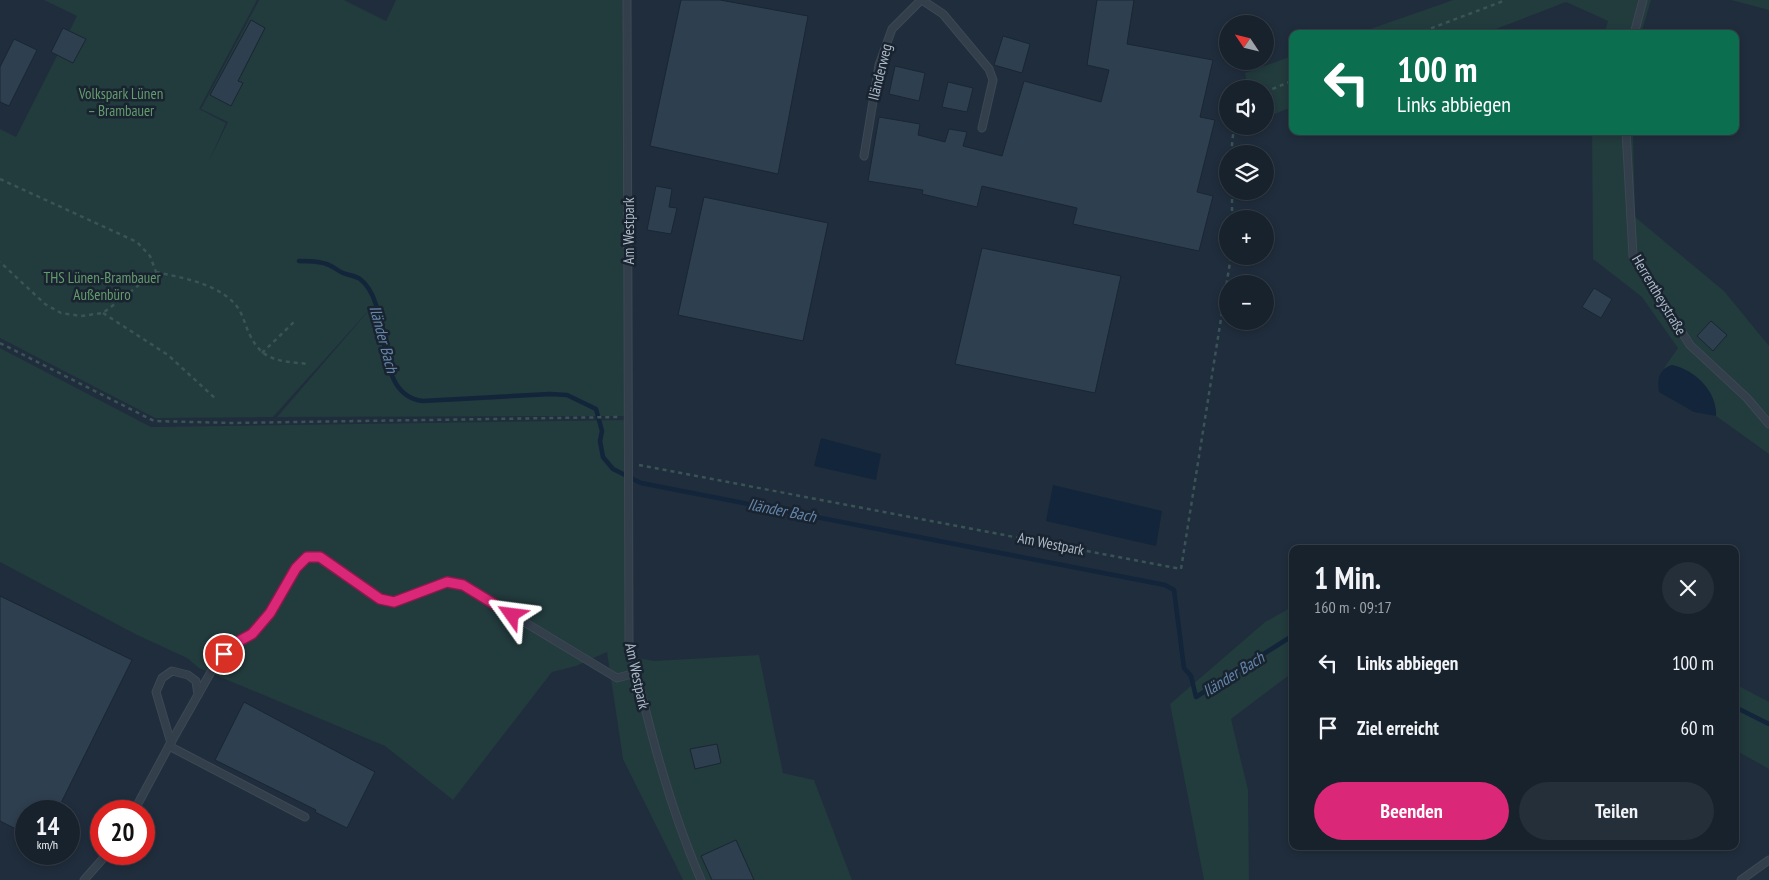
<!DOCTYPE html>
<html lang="de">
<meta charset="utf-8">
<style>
body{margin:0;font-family:"PT Sans Narrow",sans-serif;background:#252f39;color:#f1f3f6;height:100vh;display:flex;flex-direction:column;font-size:19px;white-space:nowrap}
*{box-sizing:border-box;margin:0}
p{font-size:16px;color:#9fa4aa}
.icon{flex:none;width:28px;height:28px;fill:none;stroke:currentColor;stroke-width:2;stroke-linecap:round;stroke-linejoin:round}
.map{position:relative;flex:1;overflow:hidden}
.drawer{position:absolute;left:1289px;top:545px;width:450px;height:305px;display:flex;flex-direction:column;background:#18222d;border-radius:10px;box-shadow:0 2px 8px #0003,0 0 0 1px #363f49}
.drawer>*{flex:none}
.top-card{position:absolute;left:1289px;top:30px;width:450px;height:105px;border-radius:10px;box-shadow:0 2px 8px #0003,0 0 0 1px #363f49;background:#0b6e4f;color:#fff;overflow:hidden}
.needle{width:32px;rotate:305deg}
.tools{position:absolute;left:1219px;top:15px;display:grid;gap:10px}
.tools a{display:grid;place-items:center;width:55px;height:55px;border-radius:50%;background:#18222d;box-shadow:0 2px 8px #0003,0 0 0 1px #363f49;font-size:25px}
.speed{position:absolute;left:15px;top:800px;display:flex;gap:10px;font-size:25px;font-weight:700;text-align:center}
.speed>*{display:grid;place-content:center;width:65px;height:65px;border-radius:50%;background:#18222d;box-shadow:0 2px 8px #0003,0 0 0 1px #363f49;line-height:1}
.speed small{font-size:12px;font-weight:400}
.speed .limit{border:8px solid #d22;background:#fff;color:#111}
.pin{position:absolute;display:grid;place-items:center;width:42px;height:42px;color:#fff;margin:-21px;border:2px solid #fff;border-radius:50%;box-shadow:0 1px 5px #0007}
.me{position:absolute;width:55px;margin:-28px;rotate:301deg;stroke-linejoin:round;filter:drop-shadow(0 0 4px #0008)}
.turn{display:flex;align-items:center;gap:18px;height:105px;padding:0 25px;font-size:22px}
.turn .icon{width:65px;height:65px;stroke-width:2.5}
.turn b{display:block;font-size:35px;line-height:42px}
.round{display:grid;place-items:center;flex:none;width:52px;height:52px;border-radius:26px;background:#252f39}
.summary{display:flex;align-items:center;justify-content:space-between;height:85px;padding:0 25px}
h1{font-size:30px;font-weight:700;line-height:38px}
.cta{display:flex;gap:10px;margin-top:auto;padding:10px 25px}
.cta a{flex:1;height:58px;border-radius:30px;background:#db2777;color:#fff;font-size:20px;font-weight:700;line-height:58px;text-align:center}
.cta a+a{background:#252f39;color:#f1f3f6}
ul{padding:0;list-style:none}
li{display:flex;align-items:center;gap:15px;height:65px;padding:0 25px}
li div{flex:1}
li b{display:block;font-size:19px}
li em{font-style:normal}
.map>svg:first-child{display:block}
.green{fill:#223b3d}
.water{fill:#13253a}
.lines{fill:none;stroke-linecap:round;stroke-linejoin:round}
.stream{stroke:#13253a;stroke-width:4.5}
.building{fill:#2e3f50;stroke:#1b2632}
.lane-casing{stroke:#3d4855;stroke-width:9}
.path{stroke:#3a5455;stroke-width:2.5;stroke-dasharray:4 4;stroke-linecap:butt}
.lane{stroke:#343f4c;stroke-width:7}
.route-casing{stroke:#8e194d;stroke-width:12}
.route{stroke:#db2777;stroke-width:9}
.labels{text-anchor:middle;stroke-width:5;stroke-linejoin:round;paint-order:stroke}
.street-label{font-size:15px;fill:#aebac8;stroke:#192430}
.park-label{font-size:15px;fill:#649b6d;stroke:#192430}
.water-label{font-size:16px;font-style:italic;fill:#6486aa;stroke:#192430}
</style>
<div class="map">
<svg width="1769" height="880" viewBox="0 0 1769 880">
<rect width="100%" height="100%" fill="#202d3c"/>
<g class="green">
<path d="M44 0H257L199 109 226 123 209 161 228 122 201 109 259 0H344L386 21 396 0H626L625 416 277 417 377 301 273 417 155 418 0 338V129L16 137 77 16Z"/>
<path d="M1453 0H1651L1641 34H1604L1608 21 1566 2 1483 34H1356Z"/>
<path d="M1731 0H1769V10Z"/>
<path d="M1292 56V107L1265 118V89H1248L1245 73Z"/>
<path d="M1592 131H1633L1635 217 1724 291 1769 346V454L1716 416V410L1672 365 1664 368 1678 348 1642 297 1593 259Z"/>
<path d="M0 348 151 427 625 420 632 656 622 655 654 661 759 655 783 773 814 780 852 880H683L623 759 607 652 576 666 552 672 453 800 385 746 199 668 187 658 137 635 0 562Z"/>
<path d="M1292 607V673L1231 719 1248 790 1249 880H1204L1170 704 1265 622Z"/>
<path d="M1735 684 1769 702V769L1735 750Z"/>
</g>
<g class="water">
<path d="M1672 365C1695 370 1717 391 1716 416L1694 412 1659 392C1657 378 1659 370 1672 365Z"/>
<path d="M821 438 881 454 876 480 814 466Z"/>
<path d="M1053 485 1162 511 1156 546 1046 521Z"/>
</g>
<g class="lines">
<g class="stream">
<path d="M299 261C308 261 321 261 329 265 334 267 338 271 343 273 348 275 356 276 360 279 395 306 370 395 423 401L550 394 567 395 596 409 602 431 600 441 603 457 613 469 641 483 1165 585 1174 590 1184 668 1191 676 1196 697 1292 636"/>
<path d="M1735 707 1769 724"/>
</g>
</g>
<g class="building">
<path d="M681 0H720L808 16 778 174 650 146Z"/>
<path d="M1097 0H1134L1127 44 1213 60 1200 117 1215 120 1197 192 1213 196 1199 251 1073 224 1077 208 982 186 977 207 922 194 923 190 868 181 879 117 920 124 918 135 945 142 949 129 967 132 963 146 1002 156 1024 81 1101 102 1109 70 1087 65Z"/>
<path d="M251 20 265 28 238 81 243 83 231 106 210 95Z"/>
<path d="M63 28 86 39 73 63 51 52Z"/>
<path d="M1003 36 1030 44 1022 73 994 65Z"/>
<path d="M14 39 37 50 9 106 0 102V67Z"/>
<path d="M895 66 925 73 919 101 889 94Z"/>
<path d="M948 82 973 88 967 112 942 107Z"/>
<path d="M656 186 672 189 669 207 677 208 671 234 647 230Z"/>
<path d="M704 197 828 223 803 341 678 315Z"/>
<path d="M982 248 1121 276 1095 393 955 364Z"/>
<path d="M1594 288 1612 299 1601 318 1582 307Z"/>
<path d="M1711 321 1727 335 1713 351 1697 336Z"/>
<path d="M0 596 132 660 57 811H26V834L0 821Z"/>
<path d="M244 702 375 772 347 828 315 812 316 810 215 760Z"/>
<path d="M717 744 721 763 695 769 690 749Z"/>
<path d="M736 840 754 880H712L701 856Z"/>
</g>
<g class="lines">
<g class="lane-casing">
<g id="lane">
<path d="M627 0 629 642C648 723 668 804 701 880"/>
<path d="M922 0 943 14 989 69 993 80 982 128"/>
<path d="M1634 34 1643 0"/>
<path d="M1626 131 1633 256 1690 345 1747 398 1769 424"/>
<path d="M864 156 879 65 892 29 921 0"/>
<path d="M171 743 156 692 162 678 172 671 188 675 196 681 198 695"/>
<path d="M169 746 216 663 232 645 252 633 269 613 296 568 307 557H320L380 599 394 602 447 582 463 585 617 678 636 673"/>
<path d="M134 811 169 746 305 817"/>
<path d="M84 880 107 854"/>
<path d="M1741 880 1769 860"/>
</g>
</g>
<g class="path">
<path d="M1416 34 1506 0"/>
<path d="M1265 92 1292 81"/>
<path d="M1231 154 1234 126"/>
<path d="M0 179 137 242 150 256 156 272 103 313 81 316 61 313 45 304 0 262"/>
<path d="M1232 191V219"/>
<path d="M156 272C183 278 221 284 238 308 243 315 245 325 249 333 262 362 280 361 308 364"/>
<path d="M103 313 168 355 217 400"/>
<path d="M0 343 154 421 232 423 619 417"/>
<path d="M262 353 294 322"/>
<path d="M639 465 1181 569 1231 256"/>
</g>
<use href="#lane" class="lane"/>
</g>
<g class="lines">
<g class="route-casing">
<path id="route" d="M224 654 232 645 252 634 270 613 296 568 307 557H320L380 599 394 602 447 582 463 585 512 615"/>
</g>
<use href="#route" class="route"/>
</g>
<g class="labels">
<g class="street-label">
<text transform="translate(880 72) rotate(-76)" y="5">Iländerweg</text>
<text transform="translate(629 231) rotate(-90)" y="5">Am Westpark</text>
<text transform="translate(1659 295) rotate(59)" y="5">Herrentheystraße</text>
<text transform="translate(1051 544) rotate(11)" y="5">Am Westpark</text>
<text transform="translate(637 676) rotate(78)" y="5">Am Westpark</text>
</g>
<g class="park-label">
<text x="121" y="99">Volkspark Lünen<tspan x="121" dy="17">– Brambauer</tspan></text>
<text x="102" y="283">THS Lünen-Brambauer<tspan x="102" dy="17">Außenbüro</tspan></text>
</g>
<g class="water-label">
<text transform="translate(384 339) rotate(75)" y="6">Iländer Bach</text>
<text transform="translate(782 510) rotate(11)" y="6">Iländer Bach</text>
<text transform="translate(1233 674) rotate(-32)" y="6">Iländer Bach</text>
</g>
</g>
</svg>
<div class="tools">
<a><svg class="needle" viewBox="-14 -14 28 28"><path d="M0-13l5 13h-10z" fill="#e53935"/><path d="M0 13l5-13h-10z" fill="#9fa4aa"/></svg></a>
<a><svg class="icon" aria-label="sound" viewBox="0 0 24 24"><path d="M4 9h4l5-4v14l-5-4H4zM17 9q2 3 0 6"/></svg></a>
<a><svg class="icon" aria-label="layers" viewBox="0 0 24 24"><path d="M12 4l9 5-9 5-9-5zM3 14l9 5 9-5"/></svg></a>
<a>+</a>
<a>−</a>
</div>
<div class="speed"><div>14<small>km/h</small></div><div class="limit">20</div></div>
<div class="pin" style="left:224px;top:654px;background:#d93025"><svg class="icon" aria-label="arrive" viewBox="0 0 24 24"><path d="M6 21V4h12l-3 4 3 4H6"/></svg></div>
<svg class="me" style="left:512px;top:615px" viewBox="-20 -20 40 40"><path d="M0-17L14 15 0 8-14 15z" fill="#db2777" stroke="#fff" stroke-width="4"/></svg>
<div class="top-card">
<div class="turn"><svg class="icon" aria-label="left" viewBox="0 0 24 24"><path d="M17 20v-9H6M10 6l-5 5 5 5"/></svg><div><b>100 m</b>Links abbiegen</div></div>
</div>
<section class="drawer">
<div class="summary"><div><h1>1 Min.</h1><p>160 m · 09:17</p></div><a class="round"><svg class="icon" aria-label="close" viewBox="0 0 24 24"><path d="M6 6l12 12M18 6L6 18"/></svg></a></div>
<ul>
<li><svg class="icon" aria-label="left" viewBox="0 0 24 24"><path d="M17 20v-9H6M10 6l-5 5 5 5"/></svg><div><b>Links abbiegen</b></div><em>100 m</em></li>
<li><svg class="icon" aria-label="arrive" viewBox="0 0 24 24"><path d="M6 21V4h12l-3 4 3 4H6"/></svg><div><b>Ziel erreicht</b></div><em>60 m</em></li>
</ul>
<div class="cta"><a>Beenden</a><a>Teilen</a></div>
</section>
</div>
